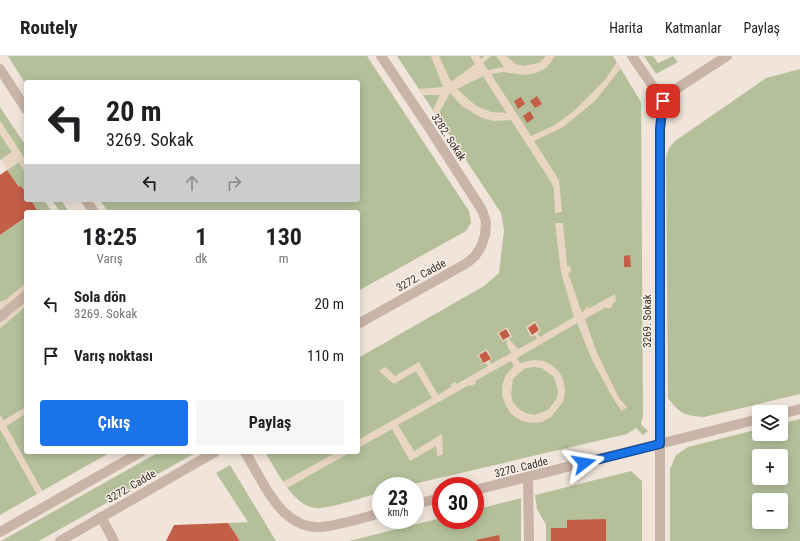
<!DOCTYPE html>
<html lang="tr">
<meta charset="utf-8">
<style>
body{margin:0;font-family:"Roboto Condensed",sans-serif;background:#f6f6f6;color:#202124;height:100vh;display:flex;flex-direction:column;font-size:15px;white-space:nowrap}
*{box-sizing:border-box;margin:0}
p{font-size:13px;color:#757577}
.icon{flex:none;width:22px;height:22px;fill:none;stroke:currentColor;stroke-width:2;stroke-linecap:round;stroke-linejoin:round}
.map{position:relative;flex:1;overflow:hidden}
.details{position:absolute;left:24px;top:154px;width:336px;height:244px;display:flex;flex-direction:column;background:#fff;border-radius:4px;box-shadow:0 2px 10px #0003}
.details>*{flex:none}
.banner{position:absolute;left:24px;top:24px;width:336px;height:122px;border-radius:4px;box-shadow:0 2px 10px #0003;background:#fff;color:#202124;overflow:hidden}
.fabs{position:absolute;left:752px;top:349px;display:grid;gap:8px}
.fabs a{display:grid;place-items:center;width:36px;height:36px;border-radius:4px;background:#fff;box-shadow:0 2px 10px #0003;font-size:20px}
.speed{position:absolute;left:372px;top:421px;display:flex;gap:8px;font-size:20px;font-weight:700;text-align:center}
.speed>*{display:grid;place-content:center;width:52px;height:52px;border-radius:50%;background:#fff;box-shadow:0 2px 10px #0003;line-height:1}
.speed small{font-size:10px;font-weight:400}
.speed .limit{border:6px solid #d22;background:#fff;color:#111}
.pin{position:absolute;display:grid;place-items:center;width:34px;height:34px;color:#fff;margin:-17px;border-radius:8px;box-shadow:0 2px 6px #0006}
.me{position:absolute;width:44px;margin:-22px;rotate:76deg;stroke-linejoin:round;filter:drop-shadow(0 0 3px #0008)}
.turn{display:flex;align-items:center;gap:14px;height:84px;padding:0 16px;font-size:18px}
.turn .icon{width:52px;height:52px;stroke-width:2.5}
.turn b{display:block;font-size:28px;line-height:34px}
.lanes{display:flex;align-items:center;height:38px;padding:0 16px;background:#0003;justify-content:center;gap:20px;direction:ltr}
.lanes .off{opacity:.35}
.eta{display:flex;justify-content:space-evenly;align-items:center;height:68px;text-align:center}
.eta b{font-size:24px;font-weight:700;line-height:28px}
.cta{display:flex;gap:8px;margin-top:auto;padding:8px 16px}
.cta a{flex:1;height:46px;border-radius:4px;background:#1a73e8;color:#fff;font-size:16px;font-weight:700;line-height:46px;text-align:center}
.cta a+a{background:#f6f6f6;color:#202124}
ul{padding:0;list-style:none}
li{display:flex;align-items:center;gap:12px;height:52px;padding:0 16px}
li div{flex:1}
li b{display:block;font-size:15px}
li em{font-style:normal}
header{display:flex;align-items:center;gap:24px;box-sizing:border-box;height:56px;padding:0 20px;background:#fff;border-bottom:1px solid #e0e0e0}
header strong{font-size:19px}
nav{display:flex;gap:22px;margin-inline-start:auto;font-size:14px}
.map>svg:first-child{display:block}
.green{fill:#b5c09b;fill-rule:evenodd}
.plaza{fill:#e9d6c2;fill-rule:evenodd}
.building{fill:#c35e47}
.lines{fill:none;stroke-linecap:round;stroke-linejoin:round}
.lane{stroke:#c9b5a7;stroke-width:10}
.street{stroke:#c9b5a7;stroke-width:10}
.route-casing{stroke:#114b97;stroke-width:10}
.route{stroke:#1a73e8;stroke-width:7}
.labels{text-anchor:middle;stroke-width:3;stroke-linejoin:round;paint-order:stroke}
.street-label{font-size:11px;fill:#352b27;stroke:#f9f0e7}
</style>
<header>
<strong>Routely</strong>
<nav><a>Harita</a><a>Katmanlar</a><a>Paylaş</a></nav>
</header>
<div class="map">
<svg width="800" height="485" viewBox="0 0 800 485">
<rect width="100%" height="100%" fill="#f1e5db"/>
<g class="green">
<path d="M8 0H367L469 155 471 167 466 175 358 235V156H108L100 144H358V26H26V29Z"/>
<path d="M397 0H613L641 46 643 359 641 368 648 375 643 379 636 372 627 378 405 430H381V436C365 441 330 453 315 452 292 449 276 413 265 396H358V302L484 230 499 217 504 174 501 157Z"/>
<path d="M644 0H653L658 7 673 0 678 6 656 18Z"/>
<path d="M800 13V338L704 361C685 360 680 358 668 342L666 101 669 92 675 85 766 22Z"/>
<path d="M0 51 26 90V105L0 65Z"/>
<path d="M0 78 12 96 1 104 0 103Z"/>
<path d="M19 106 26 117V137L21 130 19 131 7 114Z"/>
<path d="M31 144H44L52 156H34L37 154Z"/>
<path d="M52 144H61L69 156H60Z"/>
<path d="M26 161V227L6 244 0 246V179Z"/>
<path d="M26 250V351L3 365 0 359V272Z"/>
<path d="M26 357V396H111L42 435 6 370Z"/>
<path d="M800 363V485H670V413L676 399 688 391 759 373V378H781V368ZM759 400H781V422H759ZM759 444H781V466H759Z"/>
<path d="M0 373 37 438 0 459Z"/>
<path d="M159 396H197L39 485H1Z"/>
<path d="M230 409 276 485H240L228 467 248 466 216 417Z"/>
<path d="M631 415 642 425V485H546V469L537 453 535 439Z"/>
<path d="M521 442V485H349L441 462V464H475V454Z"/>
</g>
<g class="plaza">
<path d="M431 0H439L451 26 475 8 470 0H479L481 3 484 0H491L483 7 488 14 504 11 496 0H506L516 8 524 10 539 7 546 0H555L546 12 536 17 525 19 503 16 491 18 531 80 553 70 573 56 605 24 617 6 621 12 595 45 563 71 534 85 559 124 562 156 555 157 554 133 551 126 511 64 494 65 482 62 462 50 450 37 437 61 433 54 440 39H423L419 33 443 31ZM483 20 506 56V57L491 56 476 50 457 33Z"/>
<path d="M0 65 26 105V117L19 106 7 114 1 104 12 96 0 78Z"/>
<path d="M555 167H563L567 210H570L571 216 568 217 582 257 587 251 590 252 615 238 616 245 612 248 613 250 608 253 606 251 585 263 597 297 619 342 627 351 622 355 614 344 592 304 577 267 517 302 520 307 534 304 544 305 553 310 560 317 564 326 565 336 563 346 551 361 542 366 532 367 522 365 512 359 506 350 502 340V329L506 319 514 310 511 305 475 325 476 327 471 330 469 329 398 369 414 395 442 378 443 399 437 400 436 390 410 405 392 373 358 392V384L432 342 416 315 394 328 379 315 385 311 395 320 419 306 438 339 451 331 450 329 455 326 457 328 488 310 486 307 483 308 477 299 487 293 492 303 489 305 491 308 511 297 506 287H507L506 284 503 286 497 277 507 271 512 281 509 283 518 293 537 283 535 279 531 281 526 271 535 265 541 275 537 277 540 281 574 261 561 216ZM534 311 542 312 554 321 558 335 557 342 548 354 534 359 526 357 519 353 513 347 511 339 513 323 519 317 526 312Z"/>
<path d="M26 227V250L0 272V246L6 244Z"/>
<path d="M26 351V357L6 370 42 435 37 438 0 373V359L4 365Z"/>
<path d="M337 396H351L287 432 283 426Z"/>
</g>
<g class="building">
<path d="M537 40 542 48 535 52 530 45Z"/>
<path d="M521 41 525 48 518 53 514 45Z"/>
<path d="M530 55 534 62 527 67 523 60Z"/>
<path d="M7 114 19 131 21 130 26 137V144H31L37 154 34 156H26V161L0 179V119Z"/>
<path d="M630 199 631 211H624V200Z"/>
<path d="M535 267 539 274 532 279 528 272Z"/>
<path d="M506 273 510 280 503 284 499 277Z"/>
<path d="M486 295 491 303 483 307 479 299Z"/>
<path d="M606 463V485H551V472H567V464Z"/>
<path d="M228 467 240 485H166L174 469Z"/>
<path d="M499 479 500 485H477L476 484Z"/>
</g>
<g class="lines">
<g class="lane">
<path d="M0 261 26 239"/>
<path d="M528 422 529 485"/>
<path d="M101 461 114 485"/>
</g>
<g class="street">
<path d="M632 0 663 45"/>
<path d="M0 13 26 53"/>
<path d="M663 45 679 31 727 0"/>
<path d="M86 144 94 156"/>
<path d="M358 268 467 207 475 200 481 191 485 179 486 166 482 154 428 70 381 0"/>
<path d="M781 358 800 353"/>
<path d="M245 396C263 425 281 474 321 471 341 469 362 462 381 457"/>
<path d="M475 434 759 363"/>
<path d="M415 448 441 442"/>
<path d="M0 476 141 396"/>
<path d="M60 485 215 396"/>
<path d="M660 485V73L663 45"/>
</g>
</g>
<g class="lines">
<g class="route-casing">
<path id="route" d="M584 407 660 388V73L663 45"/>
</g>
<use href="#route" class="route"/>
</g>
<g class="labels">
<g class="street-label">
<text transform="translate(449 81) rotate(57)" y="4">3282. Sokak</text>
<text transform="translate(421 219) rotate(-29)" y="4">3272. Cadde</text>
<text transform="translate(647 265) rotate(-90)" y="4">3269. Sokak</text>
<text transform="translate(521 411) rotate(-14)" y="4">3270. Cadde</text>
<text transform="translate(131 430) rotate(-30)" y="4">3272. Cadde</text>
</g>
</g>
</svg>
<div class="fabs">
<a><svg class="icon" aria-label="layers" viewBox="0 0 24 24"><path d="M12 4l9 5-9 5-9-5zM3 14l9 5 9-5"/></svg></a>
<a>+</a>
<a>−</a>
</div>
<div class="speed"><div>23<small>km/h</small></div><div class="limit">30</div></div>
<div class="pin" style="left:663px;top:45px;background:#d93025"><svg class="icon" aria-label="arrive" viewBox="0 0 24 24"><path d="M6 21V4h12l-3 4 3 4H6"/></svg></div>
<svg class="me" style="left:584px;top:407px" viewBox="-20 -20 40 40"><path d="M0-17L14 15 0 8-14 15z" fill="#1a73e8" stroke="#fff" stroke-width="4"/></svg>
<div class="banner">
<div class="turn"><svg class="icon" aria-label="left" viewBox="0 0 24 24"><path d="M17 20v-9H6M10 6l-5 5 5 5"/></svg><div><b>20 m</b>3269. Sokak</div></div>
<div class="lanes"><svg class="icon" aria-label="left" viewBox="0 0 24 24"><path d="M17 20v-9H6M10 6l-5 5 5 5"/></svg><svg class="icon off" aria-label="ahead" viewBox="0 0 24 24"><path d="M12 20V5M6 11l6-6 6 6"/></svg><svg class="icon off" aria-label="right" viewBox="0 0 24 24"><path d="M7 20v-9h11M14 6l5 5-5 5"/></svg></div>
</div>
<section class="details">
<div class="eta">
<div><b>18:25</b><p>Varış</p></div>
<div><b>1</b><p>dk</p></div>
<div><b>130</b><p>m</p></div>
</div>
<ul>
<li><svg class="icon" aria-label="left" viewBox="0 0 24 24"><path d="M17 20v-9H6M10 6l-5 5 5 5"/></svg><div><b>Sola dön</b><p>3269. Sokak</p></div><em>20 m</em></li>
<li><svg class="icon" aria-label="arrive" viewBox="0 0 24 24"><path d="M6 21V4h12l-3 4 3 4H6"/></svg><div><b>Varış noktası</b></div><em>110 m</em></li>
</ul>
<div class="cta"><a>Çıkış</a><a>Paylaş</a></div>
</section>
</div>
